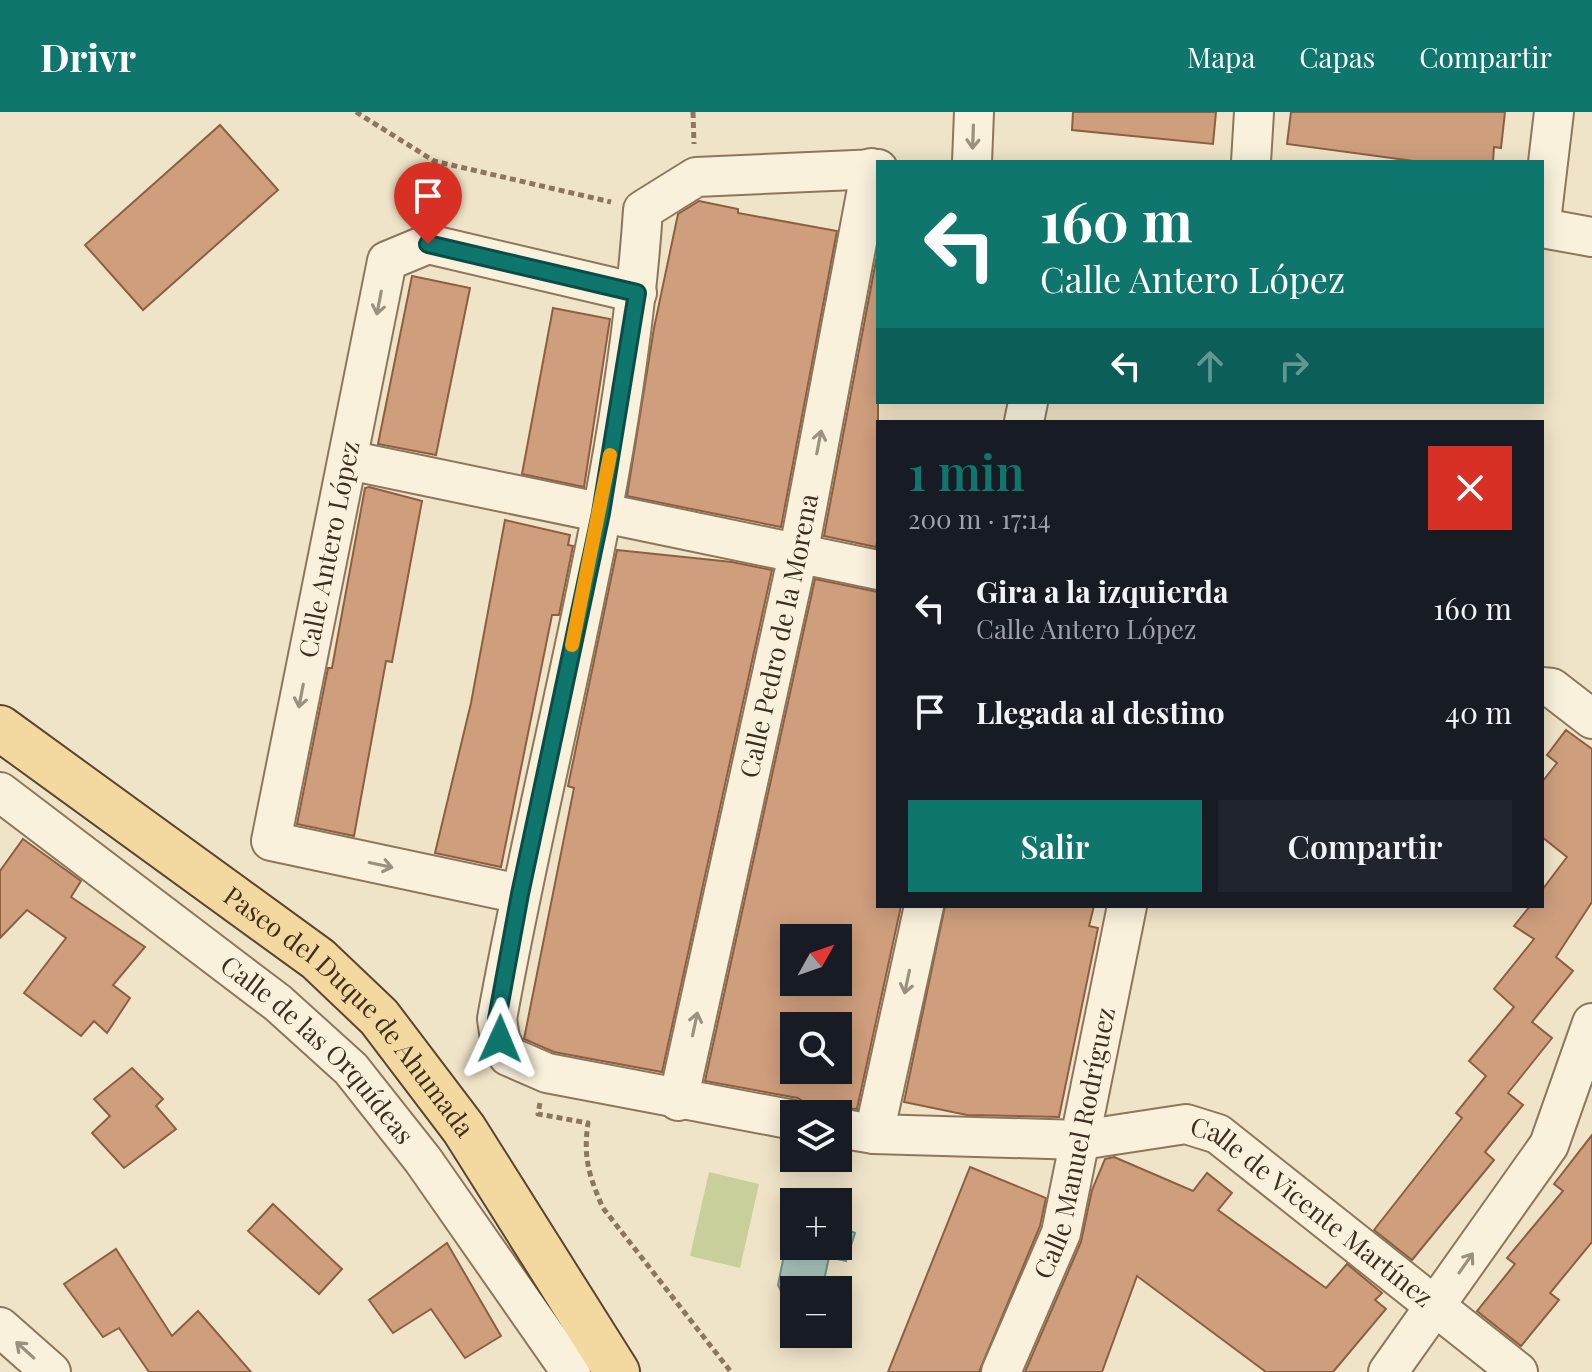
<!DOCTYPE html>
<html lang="es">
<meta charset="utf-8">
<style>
body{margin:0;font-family:"Playfair Display",serif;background:#20242c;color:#f1f3f6;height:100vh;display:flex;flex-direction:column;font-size:30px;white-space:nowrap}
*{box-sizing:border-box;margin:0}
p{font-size:26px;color:#9ea1a6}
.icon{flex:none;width:44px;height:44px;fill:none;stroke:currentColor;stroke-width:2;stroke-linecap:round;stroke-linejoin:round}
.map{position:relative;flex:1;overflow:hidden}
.drawer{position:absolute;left:876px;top:308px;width:668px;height:488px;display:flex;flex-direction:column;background:#171b24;border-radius:0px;box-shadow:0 4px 20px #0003}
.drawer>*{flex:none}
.banner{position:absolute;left:876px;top:48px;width:668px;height:244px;border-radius:0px;box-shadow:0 4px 20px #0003;background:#0f766e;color:#fff;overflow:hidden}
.needle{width:52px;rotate:50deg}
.buttons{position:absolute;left:780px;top:812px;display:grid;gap:16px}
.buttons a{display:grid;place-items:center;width:72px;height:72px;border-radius:0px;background:#171b24;box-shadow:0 4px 20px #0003;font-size:40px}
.pin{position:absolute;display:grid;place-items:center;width:68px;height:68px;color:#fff;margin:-82px -34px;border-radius:50% 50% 50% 0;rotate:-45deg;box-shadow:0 0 8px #0007}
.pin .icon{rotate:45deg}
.me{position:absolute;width:88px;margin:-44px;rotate:1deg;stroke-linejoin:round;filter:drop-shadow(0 0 6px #0008)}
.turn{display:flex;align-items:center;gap:28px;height:168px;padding:0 32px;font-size:36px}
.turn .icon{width:104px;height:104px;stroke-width:2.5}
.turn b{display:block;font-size:56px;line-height:68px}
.lanes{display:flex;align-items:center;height:76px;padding:0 32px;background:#0003;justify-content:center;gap:40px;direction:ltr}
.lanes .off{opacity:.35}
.round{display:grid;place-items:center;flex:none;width:84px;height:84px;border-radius:0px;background:#20242c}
.head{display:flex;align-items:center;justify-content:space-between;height:136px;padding:0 32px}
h1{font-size:48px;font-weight:600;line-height:60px;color:#0f766e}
.action{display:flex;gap:16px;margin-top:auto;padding:16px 32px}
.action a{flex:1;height:92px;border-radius:0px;background:#0f766e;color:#fff;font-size:32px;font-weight:600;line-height:92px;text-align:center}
.action a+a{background:#20242c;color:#f1f3f6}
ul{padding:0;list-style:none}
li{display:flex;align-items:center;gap:24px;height:104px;padding:0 32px}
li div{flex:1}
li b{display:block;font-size:30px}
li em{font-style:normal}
header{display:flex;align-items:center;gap:48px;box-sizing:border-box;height:112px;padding:0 40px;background:#0f766e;color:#fff}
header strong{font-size:38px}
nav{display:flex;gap:44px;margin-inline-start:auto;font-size:28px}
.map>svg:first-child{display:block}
.green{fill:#c9cf9b}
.water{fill:#a9c4bc;stroke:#6f938a;stroke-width:2}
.building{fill:#cf9f7d;stroke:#8d5f41;stroke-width:2;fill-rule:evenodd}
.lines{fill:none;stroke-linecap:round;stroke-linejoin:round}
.minor-casing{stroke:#8d765c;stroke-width:42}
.major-casing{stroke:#5b4430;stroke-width:48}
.path{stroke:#8d765c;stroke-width:5;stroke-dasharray:6 4;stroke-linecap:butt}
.minor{stroke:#faf1dc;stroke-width:38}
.major{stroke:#f3d9a0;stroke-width:44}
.oneway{stroke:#9c907e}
.route-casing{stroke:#0a4d48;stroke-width:20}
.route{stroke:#0f766e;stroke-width:14}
.slow{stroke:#f59e0b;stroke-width:14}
.labels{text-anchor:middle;stroke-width:8;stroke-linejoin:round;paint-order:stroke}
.street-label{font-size:26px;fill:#3d2e20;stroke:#f7eed8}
</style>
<header>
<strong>Drivr</strong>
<nav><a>Mapa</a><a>Capas</a><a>Compartir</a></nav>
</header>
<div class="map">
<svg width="1592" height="1260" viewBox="0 0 1592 1260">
<rect width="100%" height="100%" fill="#f0e4c8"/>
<path class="green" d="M709 1060 759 1072 740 1156 690 1144Z"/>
<path class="water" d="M790 1113 794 1114V1134H838V1113L855 1121 846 1149 829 1145 822 1178H794V1192L782 1182 778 1173Z"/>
<g class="building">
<path d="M1073 0H1216L1213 32 1072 18Z"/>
<path d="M1291 0H1505L1501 36 1494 35 1493 50H1421L1287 32Z"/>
<path d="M220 13 278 78 143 198 85 133Z"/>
<path d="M699 89 738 97V101L837 119 781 415 627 384 654 216 678 102Z"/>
<path d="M878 138V426L876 435 824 424Z"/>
<path d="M412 164 470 176 436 343 378 332Z"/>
<path d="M553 196 610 207 584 375 522 362Z"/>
<path d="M369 375 422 389 392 550 386 549 354 724 297 712 328 556H332L365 376Z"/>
<path d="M505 408 570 423 568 433 573 434 559 503H552L501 755 435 741 471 591Z"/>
<path d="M617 438 732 450 772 458 662 960 554 940 524 927 574 676 568 674Z"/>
<path d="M815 467 878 480V794H901L857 997 811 995 798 986 705 969ZM794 826H838V870H794ZM794 914H838V958H794Z"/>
<path d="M1566 618 1592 637V790L1556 845 1573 859 1532 910 1552 926 1508 981 1523 993 1485 1040 1494 1048 1412 1148 1374 1118 1462 1006 1456 1001 1486 964 1469 949 1514 895 1494 877 1534 827 1514 814 1530 794H1542V778L1567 745 1542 725V670L1557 651 1547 643Z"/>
<path d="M23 727 81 769 71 785 145 835 113 873 130 886 107 921 94 909 81 924 24 881 66 826 27 798 0 826V759Z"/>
<path d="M945 794H1094L1089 814 1098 816 1059 1005 967 1003 904 990Z"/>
<path d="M132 956 163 987 156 994 176 1017 124 1056 92 1021 110 1004 94 987Z"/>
<path d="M1592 1023V1130L1550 1181 1559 1188 1521 1234 1477 1199 1515 1152 1507 1146 1563 1079 1554 1072Z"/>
<path d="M1114 1045 1193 1079 1207 1061 1232 1081 1218 1098 1326 1176 1347 1152 1382 1181 1375 1188 1386 1197 1333 1260H1266L1137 1164 1102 1260H1025L1081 1130 1092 1078 1105 1047Z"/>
<path d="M970 1055 1046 1086 1040 1114 979 1260H888Z"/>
<path d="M273 1092 342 1157 319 1182 248 1119Z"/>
<path d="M447 1131 501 1224 465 1246 431 1197 393 1221 369 1188Z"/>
<path d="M116 1137 172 1224 198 1199 251 1260H149L119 1216 103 1225 64 1172Z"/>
</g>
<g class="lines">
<g class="minor-casing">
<g id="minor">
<path d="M972 50 974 0"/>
<path d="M1251 50 1254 0"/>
<path d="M1542 101 1554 0"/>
<path d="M1542 116 1592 125"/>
<path d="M1024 310 1028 290"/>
<path d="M348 348 878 458"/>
<path d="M1542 575 1552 576 1592 607"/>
<path id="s1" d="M0 680 278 891 351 957 423 1048 571 1260"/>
<path id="s2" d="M520 782 271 729 387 149 428 132 637 181"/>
<path id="s3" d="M678 989 798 443 871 56"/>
<path d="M794 1008 547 961 508 944 500 927 497 907C545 638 625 371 643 98L696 65 878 57"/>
<path id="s4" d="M838 1016 874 1022 1081 1028 1186 1012 1218 1022 1518 1260"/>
<path d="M874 1022 924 794"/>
<path d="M0 1215 51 1260"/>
<path id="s5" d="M1001 1260 1061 1121 1127 794"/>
<path d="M1388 1260 1549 1033 1592 911"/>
</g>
</g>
<g class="major-casing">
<g id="major">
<path id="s6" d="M0 616 318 847 379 905 464 1017 617 1260"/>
</g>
</g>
<g class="path">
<path d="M356 0 434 49 611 90"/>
<path d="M693 0 694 32"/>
<path d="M540 991 538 1002 588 1011C583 1046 589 1064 603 1096L731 1260"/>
</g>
<use href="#minor" class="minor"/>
<use href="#major" class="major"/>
</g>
<defs><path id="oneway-shaft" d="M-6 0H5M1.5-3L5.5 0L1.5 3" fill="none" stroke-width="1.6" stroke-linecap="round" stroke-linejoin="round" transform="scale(2)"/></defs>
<g class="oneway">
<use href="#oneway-shaft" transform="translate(973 25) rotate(92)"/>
<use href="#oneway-shaft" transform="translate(379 191) rotate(101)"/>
<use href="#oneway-shaft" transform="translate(819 330) rotate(-79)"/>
<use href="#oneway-shaft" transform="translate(301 584) rotate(101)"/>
<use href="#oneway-shaft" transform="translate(381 753) rotate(12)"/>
<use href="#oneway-shaft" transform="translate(907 870) rotate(102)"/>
<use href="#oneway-shaft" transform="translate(695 912) rotate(-78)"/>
<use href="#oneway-shaft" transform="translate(1466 1151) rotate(-55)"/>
<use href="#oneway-shaft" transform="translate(25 1238) rotate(-138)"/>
</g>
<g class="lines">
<g class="route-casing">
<path id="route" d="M428 132 637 181 601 401 520 782 497 907 500 927"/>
</g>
<use href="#route" class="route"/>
<path class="slow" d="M572 533 610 343"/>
</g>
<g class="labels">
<g class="street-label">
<text dy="9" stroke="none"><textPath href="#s2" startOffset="552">Calle Antero López</textPath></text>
<text dy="9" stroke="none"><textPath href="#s3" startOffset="476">Calle Pedro de la Morena</textPath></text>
<text dy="9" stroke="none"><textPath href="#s6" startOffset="452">Paseo del Duque de Ahumada</textPath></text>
<text dy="9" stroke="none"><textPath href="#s1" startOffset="410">Calle de las Orquídeas</textPath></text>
<text dy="9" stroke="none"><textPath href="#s5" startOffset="242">Calle Manuel Rodríguez</textPath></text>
<text dy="9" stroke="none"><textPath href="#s4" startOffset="504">Calle de Vicente Martínez</textPath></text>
</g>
</g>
</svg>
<div class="buttons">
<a><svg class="needle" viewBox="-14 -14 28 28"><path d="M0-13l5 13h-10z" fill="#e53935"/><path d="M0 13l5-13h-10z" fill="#9ea1a6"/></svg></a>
<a><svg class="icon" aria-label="search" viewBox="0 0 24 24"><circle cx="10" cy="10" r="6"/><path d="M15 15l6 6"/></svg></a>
<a><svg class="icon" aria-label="layers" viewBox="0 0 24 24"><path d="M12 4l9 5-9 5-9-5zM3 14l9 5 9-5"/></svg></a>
<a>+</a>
<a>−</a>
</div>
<div class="pin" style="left:428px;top:132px;background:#d93025"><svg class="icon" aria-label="arrive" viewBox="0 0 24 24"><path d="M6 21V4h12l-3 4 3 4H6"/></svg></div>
<svg class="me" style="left:500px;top:927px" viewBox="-20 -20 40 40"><path d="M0-17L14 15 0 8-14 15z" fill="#0f766e" stroke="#fff" stroke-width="4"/></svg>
<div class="banner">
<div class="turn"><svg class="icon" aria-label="left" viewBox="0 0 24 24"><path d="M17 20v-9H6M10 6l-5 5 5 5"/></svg><div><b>160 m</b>Calle Antero López</div></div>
<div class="lanes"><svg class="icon" aria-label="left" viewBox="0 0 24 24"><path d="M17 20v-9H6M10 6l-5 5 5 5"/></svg><svg class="icon off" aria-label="ahead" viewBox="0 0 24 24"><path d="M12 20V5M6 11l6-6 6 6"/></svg><svg class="icon off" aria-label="right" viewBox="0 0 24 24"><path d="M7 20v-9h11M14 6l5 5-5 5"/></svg></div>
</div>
<section class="drawer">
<div class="head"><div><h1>1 min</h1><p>200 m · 17:14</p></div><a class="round" style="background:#d93025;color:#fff"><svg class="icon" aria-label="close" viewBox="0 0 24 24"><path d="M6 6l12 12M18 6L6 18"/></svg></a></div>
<ul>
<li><svg class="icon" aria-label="left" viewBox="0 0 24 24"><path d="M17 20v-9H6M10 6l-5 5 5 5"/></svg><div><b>Gira a la izquierda</b><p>Calle Antero López</p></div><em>160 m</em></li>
<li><svg class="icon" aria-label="arrive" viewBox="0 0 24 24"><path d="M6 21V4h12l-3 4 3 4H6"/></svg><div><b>Llegada al destino</b></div><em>40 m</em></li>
</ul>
<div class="action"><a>Salir</a><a>Compartir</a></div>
</section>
</div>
